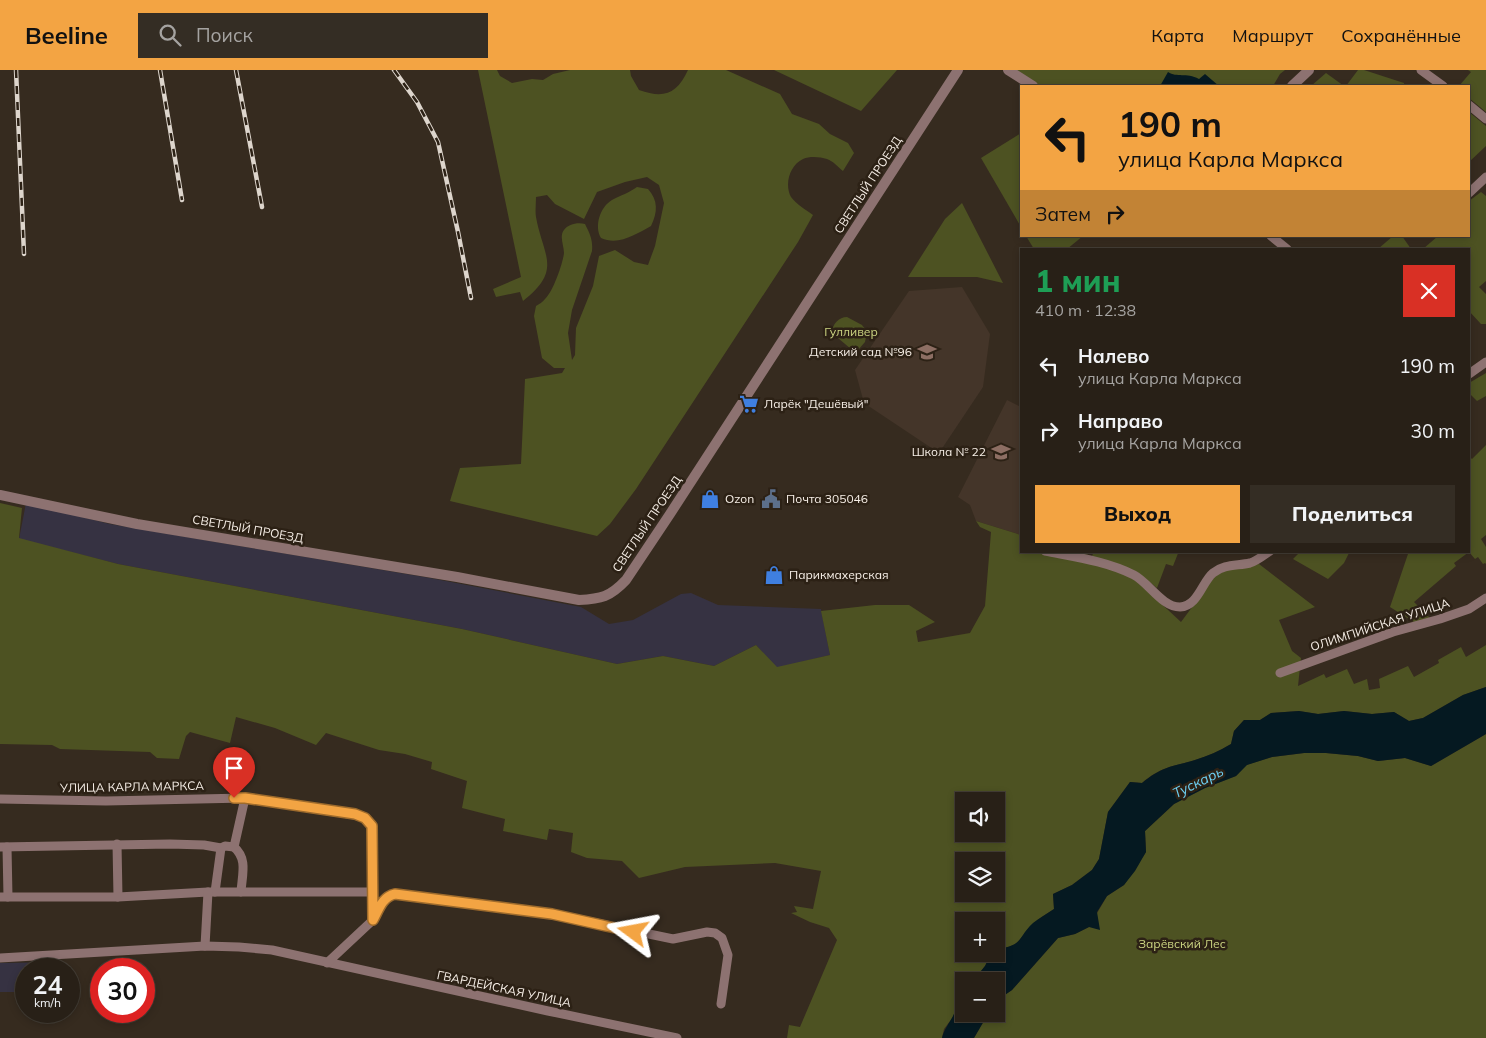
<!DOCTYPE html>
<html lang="ru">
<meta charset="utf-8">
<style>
body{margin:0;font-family:Mulish,sans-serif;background:#342d24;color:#f1f3f6;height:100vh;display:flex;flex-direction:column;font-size:19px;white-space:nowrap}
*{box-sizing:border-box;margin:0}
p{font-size:16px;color:#a5a3a1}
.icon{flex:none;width:28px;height:28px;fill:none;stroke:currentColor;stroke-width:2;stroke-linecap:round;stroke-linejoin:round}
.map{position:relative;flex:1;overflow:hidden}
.sheet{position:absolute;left:1020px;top:178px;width:450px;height:305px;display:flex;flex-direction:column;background:#282017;border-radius:0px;box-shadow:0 2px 8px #0003,0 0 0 1px #443e36}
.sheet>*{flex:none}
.top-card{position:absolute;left:1020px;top:15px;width:450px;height:152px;border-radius:0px;box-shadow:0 2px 8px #0003,0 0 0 1px #443e36;background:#f3a443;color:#111;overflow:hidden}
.buttons{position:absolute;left:955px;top:722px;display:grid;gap:10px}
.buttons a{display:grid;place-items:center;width:50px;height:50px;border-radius:0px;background:#282017;box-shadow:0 2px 8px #0003,0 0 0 1px #443e36;font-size:25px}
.speed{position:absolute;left:15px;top:888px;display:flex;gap:10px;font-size:25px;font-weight:700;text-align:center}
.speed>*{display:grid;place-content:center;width:65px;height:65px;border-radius:50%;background:#282017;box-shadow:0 2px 8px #0003,0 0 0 1px #443e36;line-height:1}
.speed small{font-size:12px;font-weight:400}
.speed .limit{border:8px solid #d22;background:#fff;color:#111}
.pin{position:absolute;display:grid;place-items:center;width:42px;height:42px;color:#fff;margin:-51px -21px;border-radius:50% 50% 50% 0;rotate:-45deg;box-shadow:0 0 5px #0007}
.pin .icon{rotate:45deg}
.me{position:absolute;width:55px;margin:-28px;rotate:283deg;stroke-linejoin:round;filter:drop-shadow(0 0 4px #0008)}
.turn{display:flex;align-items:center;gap:18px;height:105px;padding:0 15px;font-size:22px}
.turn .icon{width:65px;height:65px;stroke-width:2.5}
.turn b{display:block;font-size:35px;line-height:42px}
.then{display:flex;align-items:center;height:48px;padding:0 15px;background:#0003;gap:10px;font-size:19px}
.round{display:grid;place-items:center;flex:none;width:52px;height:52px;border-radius:0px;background:#342d24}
.head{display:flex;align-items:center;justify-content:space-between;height:85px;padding:0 15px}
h1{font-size:30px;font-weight:800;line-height:38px;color:#1e9e55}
.primary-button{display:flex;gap:10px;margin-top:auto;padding:10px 15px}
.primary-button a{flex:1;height:58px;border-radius:0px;background:#f3a443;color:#111;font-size:20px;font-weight:800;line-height:58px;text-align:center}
.primary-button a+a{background:#342d24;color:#f1f3f6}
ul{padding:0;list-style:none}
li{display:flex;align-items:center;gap:15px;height:65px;padding:0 15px}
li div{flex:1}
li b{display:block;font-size:19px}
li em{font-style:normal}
header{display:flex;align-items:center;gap:30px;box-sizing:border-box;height:70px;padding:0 25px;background:#f3a443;color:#111}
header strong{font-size:24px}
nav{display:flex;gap:28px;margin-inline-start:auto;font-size:18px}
.search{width:350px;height:45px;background:#342d24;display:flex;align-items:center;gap:12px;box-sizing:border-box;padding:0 18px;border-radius:0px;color:#a5a3a1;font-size:19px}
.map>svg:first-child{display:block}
.industrial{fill:#363242}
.education{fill:#443529}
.green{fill:#4d5222;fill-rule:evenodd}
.water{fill:#051921}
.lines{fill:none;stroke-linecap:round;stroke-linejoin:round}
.minor{stroke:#8d7271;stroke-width:9}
.tertiary{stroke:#8d7271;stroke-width:10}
.rail-casing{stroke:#ddd5cc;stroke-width:4.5}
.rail{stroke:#2c2115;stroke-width:2.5;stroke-dasharray:8;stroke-linecap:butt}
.route-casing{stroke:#9e6b2c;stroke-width:12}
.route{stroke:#f3a443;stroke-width:9}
.labels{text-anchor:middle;stroke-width:5;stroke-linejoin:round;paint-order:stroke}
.street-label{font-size:12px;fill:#f7efe7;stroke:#2c2115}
.park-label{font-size:12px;fill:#ccd582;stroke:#2c2115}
.poi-label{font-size:12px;fill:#f7efe7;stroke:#2c2115;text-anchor:start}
.water-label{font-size:14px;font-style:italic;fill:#6dd0f4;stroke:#2c2115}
</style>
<header>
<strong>Beeline</strong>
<div class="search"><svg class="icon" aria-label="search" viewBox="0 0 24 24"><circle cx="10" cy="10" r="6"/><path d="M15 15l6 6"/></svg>Поиск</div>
<nav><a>Карта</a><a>Маршрут</a><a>Сохранённые</a></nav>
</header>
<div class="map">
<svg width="1486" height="968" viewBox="0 0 1486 968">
<rect width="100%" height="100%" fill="#362b1f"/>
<g class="industrial">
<path d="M26 433 110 454 430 508 581 537 609 554 633 550 681 524 691 523 718 535 821 539 830 585 776 598 756 575 714 596 663 586 617 594 462 559 118 494 19 469Z"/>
<path d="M65 892V899H26V922H0V893Z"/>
</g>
<g class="education">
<path d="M962 217 990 264 983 317 939 383 864 333 855 300 909 221Z"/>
<path d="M1007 330 1021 337V465L976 451 970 435 958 427Z"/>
</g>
<g class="green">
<path d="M478 0H497L500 6 512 13 532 9 543 10 553 4 570 0H630L631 6 639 20C664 29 677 24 688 0H726L780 24 792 44 819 54 830 64 848 73 854 83 843 101C838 97 833 91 827 89 820 87 810 86 803 89 790 95 784 114 791 127 796 134 806 140 813 145L798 172 636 419 610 454 597 466 450 431 460 398 521 394 525 309 562 303 565 298H554L542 288 534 246 536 236C539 234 543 232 545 229 553 222 563 193 564 183 564 176 559 166 564 160 568 154 578 152 585 154 590 164 593 170 592 181L572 240 568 263 572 290 575 285 576 258 593 216 599 186 615 180 634 192 648 195 655 176 664 133 659 115 647 107 625 112 597 122 584 149 555 134 547 125 536 127C536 134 535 141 536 147 543 186 563 200 523 231L520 222 496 227 493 219 521 207Z"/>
<path d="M774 0H897L861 41Z"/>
<path d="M1014 0H1285L1280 4 1273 16H1038Z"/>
<path d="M1358 0H1364L1404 13V16H1346Z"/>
<path d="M1468 0H1486V42L1469 28V16H1459L1471 2Z"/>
<path d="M1326 3 1344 16H1311Z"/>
<path d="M1469 42 1486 56V76L1469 92Z"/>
<path d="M1021 63V157L981 88Z"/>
<path d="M637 117 648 119C658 130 658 142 651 156 636 164 619 176 601 168 594 156 600 137 612 130 621 125 629 123 637 117Z"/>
<path d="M1481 122 1486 126V211L1479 217 1486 224V254H1481L1469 241V179H1423L1438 166H1469V131Z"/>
<path d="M962 133 1003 213 977 207H908L945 149Z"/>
<path d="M1026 166H1083L1067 179H1034Z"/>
<path d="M1393 166H1402L1411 179H1378Z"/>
<path d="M847 247 862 255 867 262 865 272 858 280 851 279 832 263C832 254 839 247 847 247Z"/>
<path d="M1486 303V326L1477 331 1469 323V313Z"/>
<path d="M1486 375V465L1481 469 1486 477V494L1485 493 1483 494 1478 487 1475 489 1469 482 1454 493 1456 496 1414 532 1430 548 1417 554 1390 537 1409 481H1469V386L1472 389Z"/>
<path d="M0 433 22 438 19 468 118 494 462 559 617 594 663 586 714 596 756 575 777 597 830 585 821 541 875 535H909L935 552 916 561 918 572 970 563 985 536 991 462 980 457 976 451 1021 465V481H1075L1092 486 1094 481H1179L1173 496 1166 494 1157 518 1136 501 1139 513 1181 552 1216 505 1230 499 1259 494 1315 537 1279 550 1292 581 1301 588 1298 616 1324 604 1326 608 1347 599 1354 614 1367 609 1369 620 1380 618 1379 609 1408 596 1414 607 1439 593 1438 590 1461 577 1466 587 1486 575V617L1463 625 1423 648 1409 651 1394 642 1372 644 1344 641 1318 644 1299 641 1271 643 1260 650H1244L1234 661 1231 674C1219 681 1208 686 1195 690 1172 697 1162 696 1142 713L1130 712 1108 742 1099 789 1092 800 1072 815 1053 824 1054 839C1047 844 1039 848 1034 853 1017 868 1024 876 996 879V851H964V884H991L985 896 973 911H964V923L959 929 953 947 944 959 942 968H787L789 955 800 957 837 870 829 858 810 852 791 843 797 842 794 836 813 839 821 801 775 793 685 797 639 808 622 791 587 788 571 782 573 763 549 759 547 770 503 761 505 749 462 738 467 711 431 699 432 692 405 684 379 680 326 663 316 675 275 658 236 647 230 673 190 662 186 666 179 689 157 688 150 682 60 679 52 675 0 674ZM964 731H996V764H964ZM964 791H996V824H964Z"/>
<path d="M1301 481H1350L1344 493 1328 509 1293 489Z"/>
<path d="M1486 664V968H974L988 944H996V931L1012 920 1058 868 1075 864 1089 857 1107 826 1124 815 1146 782 1145 761 1174 734 1205 718 1236 706 1246 695 1272 687 1304 683H1326L1358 686 1378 691 1405 688 1431 696Z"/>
</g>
<g class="water">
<path d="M1168 2C1177 8 1186 2 1199 9L1205 4 1219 16H1160Z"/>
<path d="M1486 617V664L1431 696 1405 688 1378 691 1358 686 1326 683H1304L1272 687 1247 695 1236 706 1205 718 1174 734 1145 761 1146 782 1135 801 1124 815 1107 826 1097 842 1100 860 1089 857 1075 864 1058 868 1012 920 996 931V911H973L985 896 991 884H996V879C1024 876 1017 868 1033 853 1039 848 1047 844 1054 839L1053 824 1072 815 1092 800 1099 789 1108 742 1130 712 1142 713C1163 696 1171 697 1195 690 1208 686 1219 681 1231 674L1234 661 1244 650H1260L1271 643 1299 641 1318 644 1344 641 1372 644 1394 642 1409 651 1423 648 1463 625Z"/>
<path d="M964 923V944H988L974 968H942C944 959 949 954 953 946 957 938 958 930 964 923Z"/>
</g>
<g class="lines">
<g class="minor">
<path d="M1421 0 1443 16"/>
<path d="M1469 35 1486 49"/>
<path d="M1469 123 1486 107"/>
<path d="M1271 166 1287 179"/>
<path d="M1469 304 1486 292"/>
<path d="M1045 481C1075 487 1106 491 1134 505 1149 513 1162 537 1180 537 1198 536 1202 512 1213 503 1224 494 1237 496 1250 493 1257 491 1264 485 1270 481"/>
<path d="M1280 603 1393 562 1440 549 1469 539 1486 528"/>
<path d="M0 729 106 731 245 728 355 745 365 748 372 756 373 848"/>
<path d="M117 774 118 827"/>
<path d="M0 777 170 774 204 775 221 778"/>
<path d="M7 777 8 827"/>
<path d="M234 777C248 789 242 805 241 822"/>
<path d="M215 822 221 778 225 776 234 777 245 728"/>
<path d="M0 827H118L208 822H372"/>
<path d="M205 876 208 822"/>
<path d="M0 888 205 876 239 877 272 880 548 941 677 968"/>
<path d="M327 893 373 850 384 830 389 826 395 824 553 844 673 869 707 862 715 863 722 868 728 885 721 934"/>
</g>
<g class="tertiary">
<path d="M1008 0 1033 16"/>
<path d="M1292 16 1309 0"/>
<path d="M0 425 137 454 457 507 579 530C601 529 610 527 626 510L670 444 958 0"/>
</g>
<g class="rail-casing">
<g id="rail">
<path d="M16 0 24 184"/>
<path d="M160 0 182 130"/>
<path d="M236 0 262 137"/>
<path d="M394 0 417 32 438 72 458 162 471 228"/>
</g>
</g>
<use href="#rail" class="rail"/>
</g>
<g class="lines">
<g class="route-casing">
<path id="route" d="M234 728H245L355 744 365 748 372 756 373 850C379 839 382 827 395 824L552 844 633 862"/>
</g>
<use href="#route" class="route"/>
</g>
<defs>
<g id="school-bare" transform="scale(1.5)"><path d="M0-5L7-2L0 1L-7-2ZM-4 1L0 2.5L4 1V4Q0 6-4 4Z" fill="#8d6e63" stroke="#2c2115" stroke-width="2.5" paint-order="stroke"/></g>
<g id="supermarket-bare" transform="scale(1.5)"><path d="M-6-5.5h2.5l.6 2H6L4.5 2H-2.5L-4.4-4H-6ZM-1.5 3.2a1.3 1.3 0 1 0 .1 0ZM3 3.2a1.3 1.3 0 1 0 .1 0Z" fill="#3f7fe0" stroke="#2c2115" stroke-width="2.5" paint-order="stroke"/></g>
<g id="shop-bare" transform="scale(1.5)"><path d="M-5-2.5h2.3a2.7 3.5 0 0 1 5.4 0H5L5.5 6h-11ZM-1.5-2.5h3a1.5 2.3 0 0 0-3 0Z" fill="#3f7fe0" stroke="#2c2115" stroke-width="2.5" paint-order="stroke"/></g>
<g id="civic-bare" transform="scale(1.5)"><path d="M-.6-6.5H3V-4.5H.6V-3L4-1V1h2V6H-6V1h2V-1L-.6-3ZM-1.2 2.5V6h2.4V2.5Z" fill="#5c6f8a" stroke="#2c2115" stroke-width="2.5" paint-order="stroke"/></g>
</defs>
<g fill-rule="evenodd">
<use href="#school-bare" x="927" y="282"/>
<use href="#supermarket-bare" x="749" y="334"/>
<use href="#school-bare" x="1001" y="382"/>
<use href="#shop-bare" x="710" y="429"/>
<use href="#civic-bare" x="771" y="429"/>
<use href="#shop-bare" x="774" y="505"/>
</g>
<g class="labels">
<g class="street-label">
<text transform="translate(868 115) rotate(-57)" y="4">СВЕТЛЫЙ ПРОЕЗД</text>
<text transform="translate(647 454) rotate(-56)" y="4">СВЕТЛЫЙ ПРОЕЗД</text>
<text transform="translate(248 459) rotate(10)" y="4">СВЕТЛЫЙ ПРОЕЗД</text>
<text transform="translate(1380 555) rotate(-18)" y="4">ОЛИМПИЙСКАЯ УЛИЦА</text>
<text transform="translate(132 717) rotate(-1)" y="4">УЛИЦА КАРЛА МАРКСА</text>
<text transform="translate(504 919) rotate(12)" y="4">ГВАРДЕЙСКАЯ УЛИЦА</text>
</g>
<g class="park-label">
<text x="851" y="266">Гулливер</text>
<text x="1182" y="878">Зарёвский Лес</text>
</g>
<g class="poi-label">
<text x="912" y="286" text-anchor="end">Детский сад №96</text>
<text x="764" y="338">Ларёк "Дешёвый"</text>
<text x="986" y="386" text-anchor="end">Школа № 22</text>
<text x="725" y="433">Ozon</text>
<text x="786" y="433">Почта 305046</text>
<text x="789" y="509">Парикмахерская</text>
</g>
<g class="water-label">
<text transform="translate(1198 712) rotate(-26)" y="5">Тускарь</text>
</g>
</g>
</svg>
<div class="buttons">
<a><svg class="icon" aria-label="sound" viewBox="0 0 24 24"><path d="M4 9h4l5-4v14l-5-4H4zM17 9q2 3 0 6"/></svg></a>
<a><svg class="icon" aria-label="layers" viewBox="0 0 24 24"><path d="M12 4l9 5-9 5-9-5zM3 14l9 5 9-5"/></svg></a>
<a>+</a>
<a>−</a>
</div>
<div class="speed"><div>24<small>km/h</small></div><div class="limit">30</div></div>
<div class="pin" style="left:234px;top:728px;background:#d93025"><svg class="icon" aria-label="arrive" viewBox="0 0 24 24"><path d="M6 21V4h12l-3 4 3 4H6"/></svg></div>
<svg class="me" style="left:633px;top:862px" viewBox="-20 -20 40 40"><path d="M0-17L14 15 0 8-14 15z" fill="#f3a443" stroke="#fff" stroke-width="4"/></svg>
<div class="top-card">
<div class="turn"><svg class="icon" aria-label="left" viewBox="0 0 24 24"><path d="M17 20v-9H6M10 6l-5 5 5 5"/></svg><div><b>190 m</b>улица Карла Маркса</div></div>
<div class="then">Затем<svg class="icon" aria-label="right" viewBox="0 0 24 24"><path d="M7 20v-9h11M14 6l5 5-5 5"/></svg></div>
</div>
<section class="sheet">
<div class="head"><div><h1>1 мин</h1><p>410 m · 12:38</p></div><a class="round" style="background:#d93025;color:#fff"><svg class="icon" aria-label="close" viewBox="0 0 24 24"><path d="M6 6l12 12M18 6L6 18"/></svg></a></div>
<ul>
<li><svg class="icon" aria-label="left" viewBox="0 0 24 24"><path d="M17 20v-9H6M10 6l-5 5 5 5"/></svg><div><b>Налево</b><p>улица Карла Маркса</p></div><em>190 m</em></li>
<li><svg class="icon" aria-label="right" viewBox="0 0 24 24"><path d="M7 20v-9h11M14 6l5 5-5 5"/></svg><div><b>Направо</b><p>улица Карла Маркса</p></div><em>30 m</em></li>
</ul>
<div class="primary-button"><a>Выход</a><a>Поделиться</a></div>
</section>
</div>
